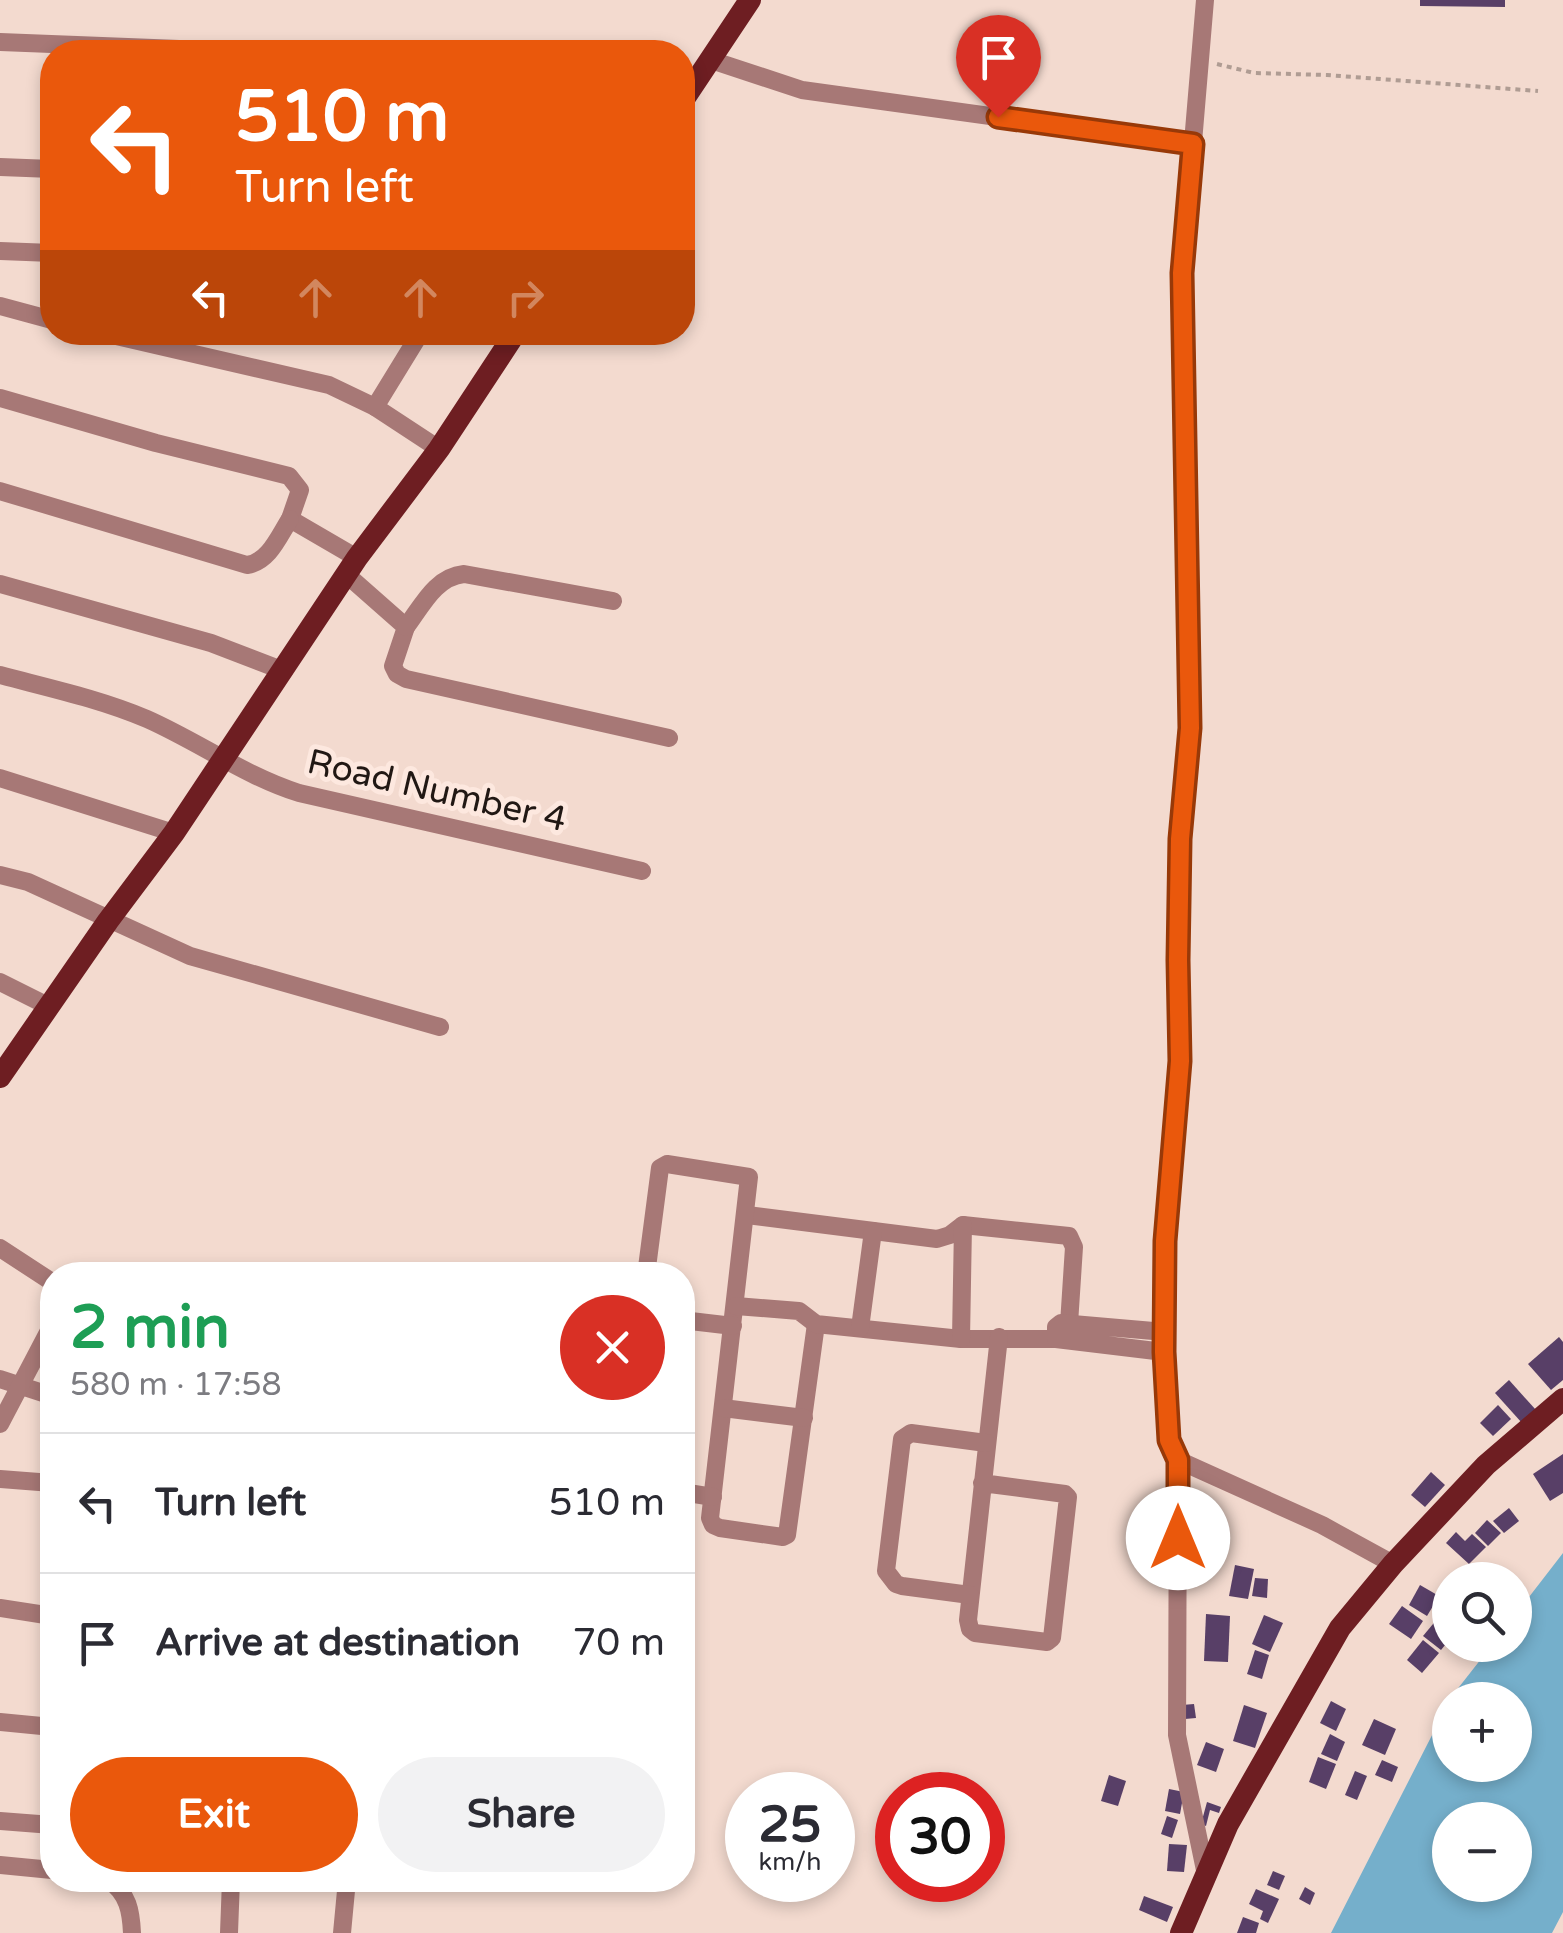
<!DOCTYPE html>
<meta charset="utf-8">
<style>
body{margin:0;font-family:"Varela Round",sans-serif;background:#f2f2f3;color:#2b2b33;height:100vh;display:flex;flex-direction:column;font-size:38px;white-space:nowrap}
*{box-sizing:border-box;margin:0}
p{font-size:32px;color:#7c7c81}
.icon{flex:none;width:55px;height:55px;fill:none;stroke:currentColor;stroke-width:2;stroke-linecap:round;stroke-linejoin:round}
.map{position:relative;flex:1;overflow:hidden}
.drawer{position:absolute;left:40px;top:1262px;width:655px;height:630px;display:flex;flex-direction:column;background:#fff;border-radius:40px;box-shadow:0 5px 15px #0003}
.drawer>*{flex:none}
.hud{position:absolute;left:40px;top:40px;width:655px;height:305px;border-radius:40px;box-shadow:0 5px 15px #0003;background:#ea580c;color:#fff;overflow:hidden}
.tools{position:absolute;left:1432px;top:1562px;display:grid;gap:20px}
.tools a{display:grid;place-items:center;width:100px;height:100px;border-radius:50%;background:#fff;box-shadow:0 5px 15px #0003;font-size:50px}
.speed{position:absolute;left:725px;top:1772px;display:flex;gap:20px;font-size:50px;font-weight:700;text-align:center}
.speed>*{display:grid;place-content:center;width:130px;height:130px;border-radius:50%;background:#fff;box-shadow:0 5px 15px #0003;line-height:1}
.speed small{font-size:25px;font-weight:400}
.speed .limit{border:15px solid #d22;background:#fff;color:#111}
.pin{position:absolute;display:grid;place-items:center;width:85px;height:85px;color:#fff;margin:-102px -42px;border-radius:50% 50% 50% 0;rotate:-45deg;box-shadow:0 0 10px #0007}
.pin .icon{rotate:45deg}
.me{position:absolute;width:110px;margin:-55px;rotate:0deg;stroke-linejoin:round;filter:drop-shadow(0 0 8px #0008)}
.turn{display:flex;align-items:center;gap:35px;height:210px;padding:0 30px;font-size:45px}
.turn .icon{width:130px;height:130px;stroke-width:2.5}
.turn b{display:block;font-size:70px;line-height:85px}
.lanes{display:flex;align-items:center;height:95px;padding:0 30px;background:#0003;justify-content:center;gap:50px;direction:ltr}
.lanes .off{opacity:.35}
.round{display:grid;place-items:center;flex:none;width:105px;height:105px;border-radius:52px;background:#f2f2f3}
.headline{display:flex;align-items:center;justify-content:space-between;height:170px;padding:0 30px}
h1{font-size:60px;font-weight:800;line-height:75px;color:#1e9e55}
.button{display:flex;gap:20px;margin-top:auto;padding:20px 30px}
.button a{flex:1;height:115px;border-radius:60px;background:#ea580c;color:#fff;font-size:40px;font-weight:800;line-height:115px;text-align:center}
.button a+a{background:#f2f2f3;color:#2b2b33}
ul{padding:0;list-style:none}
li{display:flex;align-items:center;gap:30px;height:140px;padding:0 30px;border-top:2px solid #e1e1e2}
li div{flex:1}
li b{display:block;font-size:38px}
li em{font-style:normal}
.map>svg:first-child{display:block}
.water{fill:#75afcb;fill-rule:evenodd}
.building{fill:#583f67}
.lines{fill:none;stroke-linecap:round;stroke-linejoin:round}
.path{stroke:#af9c93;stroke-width:4;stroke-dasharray:5 5;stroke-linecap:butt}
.minor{stroke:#a77876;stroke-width:18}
.major{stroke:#6e1e22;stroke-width:22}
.route-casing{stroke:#983908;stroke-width:25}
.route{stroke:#ea580c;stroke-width:18}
.labels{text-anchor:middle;stroke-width:10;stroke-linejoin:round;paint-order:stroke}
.street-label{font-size:35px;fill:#211814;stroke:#fde8df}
</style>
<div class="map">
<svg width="1563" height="1933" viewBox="0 0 1563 1933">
<rect width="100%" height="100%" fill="#f3dacf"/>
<path class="water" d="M1563 1553V1912L1552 1933H1331L1452 1696 1492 1645H1515V1615ZM1450 1700H1515V1765H1450ZM1450 1820H1515V1885H1450Z"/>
<g class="building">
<path d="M1420 0H1505V7L1420 6Z"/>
<path d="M1559 1337 1563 1342V1380L1551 1390 1528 1364Z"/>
<path d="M1509 1380 1536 1410 1522 1423 1495 1393Z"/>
<path d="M1498 1405 1511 1419 1493 1436 1480 1423Z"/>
<path d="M1563 1454V1493L1550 1501 1533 1474Z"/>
<path d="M1431 1472 1445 1485 1425 1507 1411 1495Z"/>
<path d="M1509 1508 1519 1521 1504 1533 1493 1521Z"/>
<path d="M1487 1520 1501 1533 1488 1546 1475 1533Z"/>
<path d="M1456 1532 1465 1541 1472 1534 1486 1547 1469 1564 1446 1543Z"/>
<path d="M1235 1565 1254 1569 1248 1599 1229 1596Z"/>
<path d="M1255 1578 1268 1579 1267 1598 1252 1596Z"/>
<path d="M1420 1585 1439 1596 1427 1616 1409 1605Z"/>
<path d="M1402 1606 1423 1621 1411 1639 1389 1624Z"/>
<path d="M1206 1614 1230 1616 1228 1662 1204 1661Z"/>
<path d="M1264 1615 1283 1623 1270 1652 1252 1644Z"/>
<path d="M1438 1618 1450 1628V1639L1441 1650 1423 1636Z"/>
<path d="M1423 1640 1439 1653 1422 1673 1407 1660Z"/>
<path d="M1255 1650 1269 1655 1262 1679 1247 1674Z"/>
<path d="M1331 1701 1346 1709 1336 1731 1320 1723Z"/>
<path d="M1194 1704 1196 1718 1185 1719 1182 1705Z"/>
<path d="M1244 1705 1267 1713 1255 1748 1233 1741Z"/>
<path d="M1374 1719 1396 1729 1385 1755 1362 1745Z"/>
<path d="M1330 1734 1345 1742 1337 1761 1321 1754Z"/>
<path d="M1206 1742 1224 1749 1216 1772 1197 1765Z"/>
<path d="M1318 1757 1336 1764 1326 1789 1309 1782Z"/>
<path d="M1382 1760 1398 1767 1392 1782 1375 1775Z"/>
<path d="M1355 1771 1367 1776 1357 1800 1345 1795Z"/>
<path d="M1109 1775 1126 1781 1118 1806 1101 1801Z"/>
<path d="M1169 1789 1184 1792 1180 1814 1165 1811Z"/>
<path d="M1207 1802 1221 1807 1219 1813 1210 1810 1206 1826 1201 1824Z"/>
<path d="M1167 1816 1178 1820 1172 1838 1161 1834Z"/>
<path d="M1169 1844 1187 1845 1184 1872 1167 1871Z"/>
<path d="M1273 1871 1285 1876 1279 1890 1267 1885Z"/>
<path d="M1305 1887 1315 1893 1310 1905 1299 1899Z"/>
<path d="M1256 1889 1279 1899 1268 1923 1260 1919 1263 1911 1249 1904Z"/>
<path d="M1144 1896 1173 1907 1167 1922 1139 1910Z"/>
<path d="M1243 1917 1259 1923 1256 1933H1237Z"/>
</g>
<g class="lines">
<path class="path" d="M1217 64 1254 73 1327 75 1538 91"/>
<g class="minor">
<path d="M1205 0 1182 273 1190 728 1180 839 1177 960 1180 1061 1165 1241 1164 1352 1169 1440 1178 1460 1322 1525 1393 1564"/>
<path d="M0 42 257 52"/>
<path d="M711 60 802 90 1193 144"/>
<path d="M0 167 52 169"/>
<path d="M0 251 52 253"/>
<path d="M0 306 52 320"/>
<path d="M99 332 329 385 375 407 439 449"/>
<path d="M0 398 156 443 289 476 300 490 290 519 357 558"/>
<path d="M375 407 421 332"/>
<path d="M0 491 247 565C269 562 279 536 290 519"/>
<path d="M347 575 406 627 393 666 397 674 406 679 669 738"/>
<path d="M0 584 211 643 284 671"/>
<path d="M406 627C422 606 435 577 464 574L613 601"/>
<path d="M0 675C49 688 100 699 147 719 199 742 245 776 299 793L642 871"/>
<path d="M0 778 174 833"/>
<path d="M0 875 28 882 190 956 440 1027"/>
<path d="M0 982 50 1007"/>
<path d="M747 1215 937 1239 950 1235 963 1225 1069 1236 1074 1247 1069 1324"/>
<path d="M0 1248 52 1282"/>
<path d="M646 1275 660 1168 667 1164 749 1177 710 1518 713 1525 720 1528 783 1537 787 1535 816 1324"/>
<path d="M736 1306 799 1311 816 1324 961 1339H1056"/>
<path d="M682 1320 733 1326"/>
<path d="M860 1328 873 1231"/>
<path d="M961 1339 963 1225"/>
<path d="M1164 1352 1056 1339V1327L1061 1323 1165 1332"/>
<path d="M0 1379 52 1396"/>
<path d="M723 1408 804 1418"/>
<path d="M0 1424 52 1325"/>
<path d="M1178 1460 1177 1735 1206 1875"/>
<path d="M0 1479 52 1483"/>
<path d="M982 1483 1065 1494 1068 1497 1052 1638 1047 1642 975 1633 970 1629 968 1620 999 1337"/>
<path d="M682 1492 713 1497"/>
<path d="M970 1595 902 1586 896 1584 886 1571 902 1439 911 1433 986 1443"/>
<path d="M0 1608 52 1616"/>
<path d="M0 1722 52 1727"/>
<path d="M0 1821 52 1825"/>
<path d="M0 1865 52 1870"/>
<path d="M109 1880C128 1894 131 1911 132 1933"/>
<path d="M229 1933 231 1880"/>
<path d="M342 1933 347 1880"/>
</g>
<g class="major">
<path d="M682 102 750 0"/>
<path d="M0 1077 108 921 174 833 357 558 439 449 516 332"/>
<path d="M1181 1933 1228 1824 1340 1628 1393 1564 1486 1465 1563 1399"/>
</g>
</g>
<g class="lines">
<g class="route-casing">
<path id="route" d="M998 117 1193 144 1182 273 1190 728 1180 839 1178 960 1180 1061 1165 1241 1164 1352 1169 1440 1178 1460V1538"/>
</g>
<use href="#route" class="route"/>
</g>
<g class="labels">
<g class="street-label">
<text transform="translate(437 790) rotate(13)" y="12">Road Number 4</text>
</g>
</g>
</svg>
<div class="tools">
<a><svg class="icon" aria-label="search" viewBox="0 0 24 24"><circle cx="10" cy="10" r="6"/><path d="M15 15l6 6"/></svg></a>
<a>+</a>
<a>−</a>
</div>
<div class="speed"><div>25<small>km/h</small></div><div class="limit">30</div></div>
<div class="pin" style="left:998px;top:117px;background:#d93025"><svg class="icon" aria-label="arrive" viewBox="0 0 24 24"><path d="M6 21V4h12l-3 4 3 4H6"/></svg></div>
<svg class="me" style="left:1178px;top:1538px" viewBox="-20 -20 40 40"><circle r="19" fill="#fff"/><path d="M0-13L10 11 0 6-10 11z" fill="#ea580c"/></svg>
<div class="hud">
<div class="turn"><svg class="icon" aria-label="left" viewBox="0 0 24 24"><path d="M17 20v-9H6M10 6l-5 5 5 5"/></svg><div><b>510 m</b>Turn left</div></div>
<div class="lanes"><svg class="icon" aria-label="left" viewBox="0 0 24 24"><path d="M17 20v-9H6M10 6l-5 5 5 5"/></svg><svg class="icon off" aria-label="ahead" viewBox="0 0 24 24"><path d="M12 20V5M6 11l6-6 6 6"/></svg><svg class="icon off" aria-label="ahead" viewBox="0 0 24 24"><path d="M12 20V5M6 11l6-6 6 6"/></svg><svg class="icon off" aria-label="right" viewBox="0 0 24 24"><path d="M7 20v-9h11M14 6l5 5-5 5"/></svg></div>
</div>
<section class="drawer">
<div class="headline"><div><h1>2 min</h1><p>580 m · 17:58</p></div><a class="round" style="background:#d93025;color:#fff"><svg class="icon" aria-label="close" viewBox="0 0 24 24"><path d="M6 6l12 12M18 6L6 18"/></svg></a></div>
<ul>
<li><svg class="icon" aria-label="left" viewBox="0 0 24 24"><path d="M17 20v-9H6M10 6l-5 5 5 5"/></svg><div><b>Turn left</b></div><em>510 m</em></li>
<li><svg class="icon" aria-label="arrive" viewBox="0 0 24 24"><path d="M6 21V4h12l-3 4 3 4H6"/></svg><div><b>Arrive at destination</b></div><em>70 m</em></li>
</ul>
<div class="button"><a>Exit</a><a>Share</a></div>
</section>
</div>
